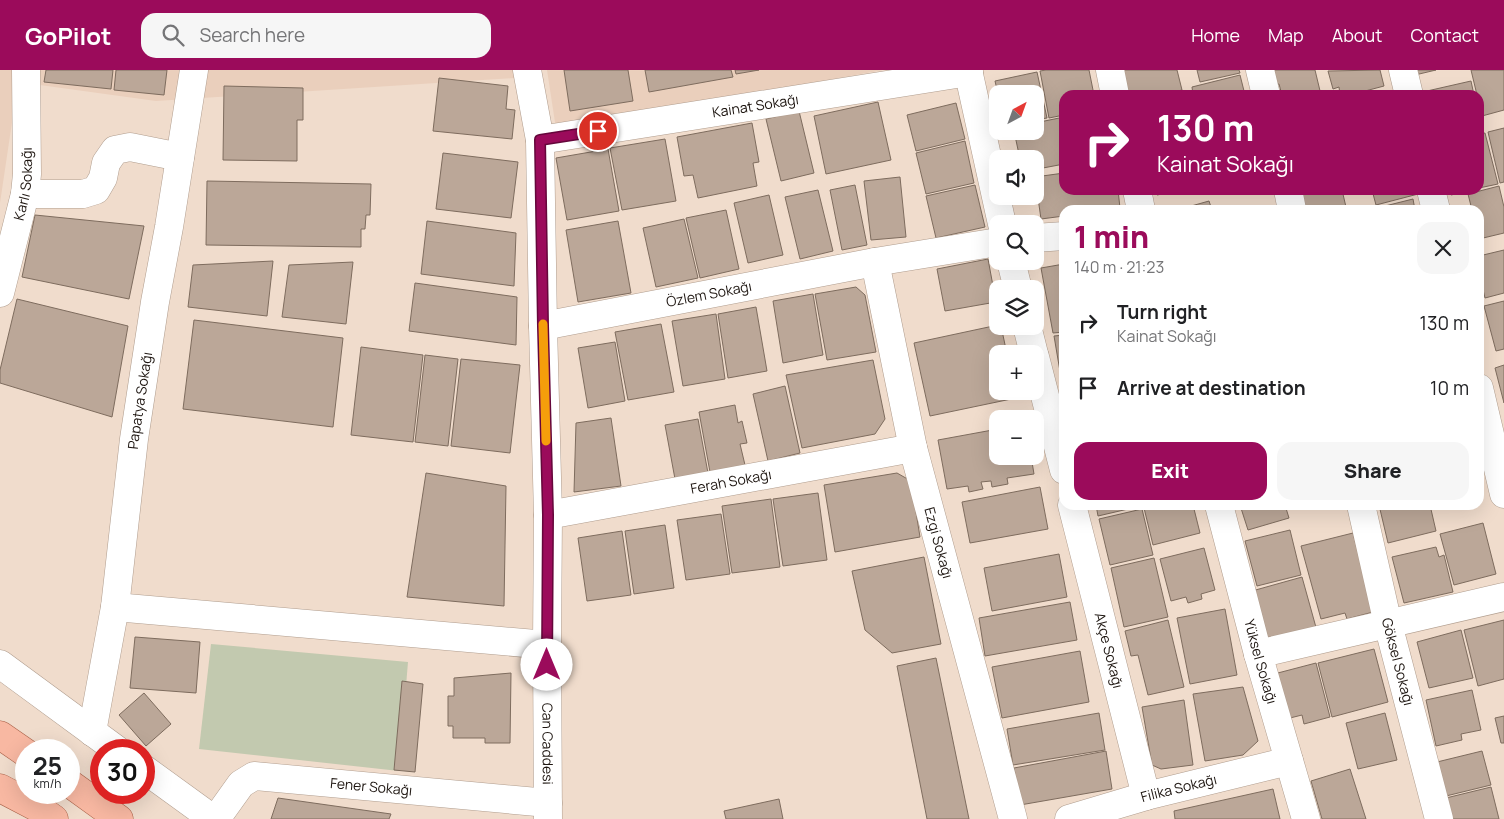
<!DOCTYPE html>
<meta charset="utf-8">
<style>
body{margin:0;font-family:Manrope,sans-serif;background:#f6f6f6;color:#202124;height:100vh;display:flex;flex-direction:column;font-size:19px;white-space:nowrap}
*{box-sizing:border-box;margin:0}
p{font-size:16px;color:#757577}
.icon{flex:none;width:28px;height:28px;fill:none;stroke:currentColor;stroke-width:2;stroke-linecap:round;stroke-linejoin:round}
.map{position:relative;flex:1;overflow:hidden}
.drawer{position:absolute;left:1059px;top:135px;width:425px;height:305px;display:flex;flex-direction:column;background:#fff;border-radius:15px;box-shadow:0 5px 20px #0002}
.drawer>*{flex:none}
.hud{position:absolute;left:1059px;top:20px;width:425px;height:105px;border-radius:15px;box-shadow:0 5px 20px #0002;background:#9b0b5b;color:#fff;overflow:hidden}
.needle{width:32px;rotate:41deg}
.fabs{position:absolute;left:989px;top:15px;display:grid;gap:10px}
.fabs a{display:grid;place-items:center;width:55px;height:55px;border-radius:10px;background:#fff;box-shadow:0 5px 20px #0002;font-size:25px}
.speed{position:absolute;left:15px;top:669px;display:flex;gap:10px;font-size:25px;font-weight:700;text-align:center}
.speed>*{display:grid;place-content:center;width:65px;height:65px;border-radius:50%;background:#fff;box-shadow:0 5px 20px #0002;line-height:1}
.speed small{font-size:12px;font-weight:400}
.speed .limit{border:8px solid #d22;background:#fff;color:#111}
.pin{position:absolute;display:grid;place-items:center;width:42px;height:42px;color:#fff;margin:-21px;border:2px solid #fff;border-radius:50%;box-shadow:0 1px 5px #0007}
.me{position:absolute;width:55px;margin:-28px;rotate:0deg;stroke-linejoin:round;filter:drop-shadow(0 0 4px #0008)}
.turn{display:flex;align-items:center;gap:18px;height:105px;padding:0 15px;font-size:22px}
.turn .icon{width:65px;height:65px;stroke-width:2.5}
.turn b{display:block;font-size:35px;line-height:42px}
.round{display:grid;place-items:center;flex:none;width:52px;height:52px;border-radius:15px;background:#f6f6f6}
.summary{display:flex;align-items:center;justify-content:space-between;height:85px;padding:0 15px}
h1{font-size:30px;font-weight:800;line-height:38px;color:#9b0b5b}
.primary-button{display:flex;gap:10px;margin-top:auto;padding:10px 15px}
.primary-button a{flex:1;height:58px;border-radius:15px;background:#9b0b5b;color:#fff;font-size:20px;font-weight:800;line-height:58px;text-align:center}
.primary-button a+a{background:#f6f6f6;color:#202124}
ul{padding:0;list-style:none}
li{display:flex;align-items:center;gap:15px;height:65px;padding:0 15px}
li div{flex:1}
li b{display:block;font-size:19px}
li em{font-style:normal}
header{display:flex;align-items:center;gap:30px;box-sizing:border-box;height:70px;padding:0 25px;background:#9b0b5b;color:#fff}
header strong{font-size:24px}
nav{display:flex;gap:28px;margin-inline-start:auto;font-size:18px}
.search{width:350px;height:45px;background:#f6f6f6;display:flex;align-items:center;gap:12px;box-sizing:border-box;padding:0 18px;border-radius:15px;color:#757577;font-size:19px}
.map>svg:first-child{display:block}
.built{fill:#eacfbc}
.green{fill:#c2c9af}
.building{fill:#bba798;stroke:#7e6c5e}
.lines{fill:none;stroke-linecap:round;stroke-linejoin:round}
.minor-casing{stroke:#b09d8e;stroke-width:29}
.major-casing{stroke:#a86047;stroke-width:29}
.minor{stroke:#fff;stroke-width:28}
.major{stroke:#f8b8a2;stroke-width:28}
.route-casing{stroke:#65073b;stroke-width:12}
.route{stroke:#9b0b5b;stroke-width:9}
.slow{stroke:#f59e0b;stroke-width:9}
.labels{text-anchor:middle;stroke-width:4;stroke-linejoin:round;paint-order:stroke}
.street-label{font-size:14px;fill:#1d1510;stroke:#f0dccc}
</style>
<header>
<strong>GoPilot</strong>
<div class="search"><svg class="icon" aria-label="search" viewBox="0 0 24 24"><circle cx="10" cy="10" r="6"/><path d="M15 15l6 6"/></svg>Search here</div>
<nav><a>Home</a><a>Map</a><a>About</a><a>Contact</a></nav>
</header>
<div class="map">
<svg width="1504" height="749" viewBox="0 0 1504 749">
<rect width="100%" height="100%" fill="#f0dccc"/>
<g class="built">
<path d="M0 0H513L514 8 156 31 18 12 0 133Z"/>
<path d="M547 0H883L556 59Z"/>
</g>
<path class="green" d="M211 574 408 592 399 701 199 679Z"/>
<g class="building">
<path d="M46 0H113L111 19 44 12Z"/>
<path d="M116 0H167L164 25 114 20Z"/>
<path d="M564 0H628L633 31 570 41Z"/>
<path d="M645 0H731L733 7 649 22Z"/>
<path d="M735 0H759L736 4Z"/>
<path d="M1046 0H1089L1094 25H1064V45L1049 48 1040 1Z"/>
<path d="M1122 0H1177L1182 20 1161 25H1127Z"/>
<path d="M1197 0H1239L1240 3 1200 12Z"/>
<path d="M1271 0H1315L1321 25H1282L1279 14 1274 15Z"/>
<path d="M1380 0 1384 16 1350 25H1340L1339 17 1333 19 1328 1Z"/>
<path d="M1414 0H1436L1415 5Z"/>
<path d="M1471 0H1504V40L1482 46 1479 25H1477Z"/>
<path d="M1037 2 1047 48 1035 50V24H998L995 11Z"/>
<path d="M1240 5 1245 25H1193L1192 17Z"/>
<path d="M439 8 508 16 506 39 515 40 512 69 433 61Z"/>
<path d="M1471 11 1474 25H1428L1427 21Z"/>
<path d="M224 16 303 18V50H297V91L223 90Z"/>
<path d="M878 32 891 90 826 104 814 46Z"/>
<path d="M956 33 965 69 916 81 907 45Z"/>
<path d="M799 41 814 103 781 111 766 49Z"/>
<path d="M1064 47V94L1043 98 1042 93 1035 95V89H1020L1014 61H1035V53Z"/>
<path d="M752 53 759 92 753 93 757 116 698 128 693 105 684 106 677 67Z"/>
<path d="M1504 58V112L1500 113 1488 62Z"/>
<path d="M1485 63 1498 114 1479 118V64Z"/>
<path d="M665 69 676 131 622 140 610 78Z"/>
<path d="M965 71 974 113 926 124 916 83Z"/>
<path d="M608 79 619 141 567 150 556 88Z"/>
<path d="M443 83 518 92 511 148 436 139Z"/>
<path d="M1064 103V120H1118L1120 138 1107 140H1064V146L1041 149 1035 107Z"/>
<path d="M900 107 906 167 871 170 864 111Z"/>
<path d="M207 111 371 114 370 145H366L365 159H361V177L206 175Z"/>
<path d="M855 115 867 175 842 180 830 120Z"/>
<path d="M975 115 985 157 936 168 926 126Z"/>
<path d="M1499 116 1504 137V163L1479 169V140H1472L1468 124Z"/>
<path d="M818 120 833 181 800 189 785 127Z"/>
<path d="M1155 120H1183L1157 125Z"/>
<path d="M1299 120H1342L1346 137 1331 140H1303Z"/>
<path d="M1372 120H1421L1422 123 1376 135Z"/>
<path d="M1450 120H1472L1451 125Z"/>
<path d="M769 125 783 185 748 193 734 133Z"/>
<path d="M1413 129 1415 140H1369Z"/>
<path d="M1209 131 1212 140H1177Z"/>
<path d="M726 140 739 199 700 208 686 148Z"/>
<path d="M35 145 144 156 129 229 22 207Z"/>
<path d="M684 149 698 208 656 217 643 158Z"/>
<path d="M427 151 516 163 514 216 421 204Z"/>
<path d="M618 151 631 223 578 232 566 160Z"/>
<path d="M1504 180V223L1485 228 1479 203V186Z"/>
<path d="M988 189 996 232 945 241 937 199Z"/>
<path d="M273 191 267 246 188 237 193 195Z"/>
<path d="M353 192 346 254 282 247 289 195Z"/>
<path d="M1064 194V262L1053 263 1041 198Z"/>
<path d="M415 213 517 227 516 275 409 261Z"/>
<path d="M856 217 865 225 876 282 827 290 815 224Z"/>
<path d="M813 224 823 285 783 293 773 231Z"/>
<path d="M17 229 128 256 112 347 0 313V300Z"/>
<path d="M1504 231V279L1496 281 1484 236Z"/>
<path d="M756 237 767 301 728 308 718 244Z"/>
<path d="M716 244 725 309 683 316 672 251Z"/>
<path d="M194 250 343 268 333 357 183 339Z"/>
<path d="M661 254 674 322 628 330 615 262Z"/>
<path d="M998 255 1001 256 1007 284H998V321H1014L1016 328 930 346 914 273Z"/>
<path d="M1064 265V319H1063L1054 266Z"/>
<path d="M615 272 625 331 588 338 578 278Z"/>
<path d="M361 277 423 285 413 372 351 365Z"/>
<path d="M425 285 458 289 448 376 415 372Z"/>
<path d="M461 289 520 295 510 383 451 376Z"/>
<path d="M873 290 885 349 875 364 802 378 786 305Z"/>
<path d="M1504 295V333L1495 298Z"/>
<path d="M785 316 800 383 768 391 753 324Z"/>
<path d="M735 335 738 353 742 351 747 373 740 374 745 395 710 402 699 342Z"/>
<path d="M611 348 621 416 574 422 576 353Z"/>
<path d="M698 349 708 403 675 409 665 355Z"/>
<path d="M998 359V386H1031L1034 404 1007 408 1008 414 992 417 991 411 981 412 983 419 969 422 968 416 947 419 938 370Z"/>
<path d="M426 403 506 416 504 536 407 527Z"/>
<path d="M897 403 911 411 920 467 835 482 824 415Z"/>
<path d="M1040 417 1048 459 970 473 962 432Z"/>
<path d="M818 423 827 490 783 496 773 429Z"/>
<path d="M771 429 780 497 732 503 722 436Z"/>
<path d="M1096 435H1141V436L1098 446Z"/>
<path d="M1157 435H1193L1200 463 1153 475 1144 438Z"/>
<path d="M1240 435H1285L1289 448 1248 460Z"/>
<path d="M1379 435H1430L1436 461 1388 473Z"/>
<path d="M1142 439 1153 485 1110 495 1099 449Z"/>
<path d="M721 444 730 504 686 510 677 450Z"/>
<path d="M1483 453 1496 504 1454 515 1440 464Z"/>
<path d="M665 455 674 518 634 524 625 461Z"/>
<path d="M1290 460 1301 505 1257 516 1245 471Z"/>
<path d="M622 461 631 525 587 531 578 468Z"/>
<path d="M1353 463 1373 542 1347 549 1345 543 1321 549 1301 476Z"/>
<path d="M1436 477 1439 487 1444 485 1453 522 1404 533 1392 487Z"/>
<path d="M1204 478 1215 520 1201 524 1202 529 1188 533 1186 527 1171 531 1160 489Z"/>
<path d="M1059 484 1067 527 992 541 984 498Z"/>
<path d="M924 487 941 574 892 583 865 560 852 501Z"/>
<path d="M1154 488 1168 547 1124 557 1111 498Z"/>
<path d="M1302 507 1317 561 1265 568 1252 521Z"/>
<path d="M1070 532 1077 570 985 586 979 548Z"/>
<path d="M1225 539 1237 605 1190 614 1177 548Z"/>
<path d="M1168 550 1184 617 1148 625 1138 585 1131 586 1125 561Z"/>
<path d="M1504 550V609L1478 616 1464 560Z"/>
<path d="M1461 560 1473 608 1429 618 1417 572Z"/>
<path d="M135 567 200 572 196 623 130 618Z"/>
<path d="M1374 579 1388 632 1332 647 1318 593Z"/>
<path d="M1080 581 1089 632 1002 648 992 597Z"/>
<path d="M936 588 969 749H927L897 596Z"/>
<path d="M1316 593 1330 647 1304 654 1302 645 1286 649 1274 604Z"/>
<path d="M511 603 510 673H485V668H453V656H448V626H454V608Z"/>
<path d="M402 611 423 614 415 702 394 700Z"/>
<path d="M1243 617 1258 671 1243 685 1205 691 1193 624Z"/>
<path d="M1472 620 1481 660 1461 664 1462 670 1436 676 1426 630Z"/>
<path d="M144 623 171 654 146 676 119 645Z"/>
<path d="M1184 630 1193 695 1161 699 1152 695 1142 637Z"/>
<path d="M1099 643 1105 680 1013 695 1007 659Z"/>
<path d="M1385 643 1397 690 1358 699 1346 653Z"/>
<path d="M1504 646V673H1501L1495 648Z"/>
<path d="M1106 681 1112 719 1020 735 1014 698Z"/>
<path d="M1482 681 1491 715 1446 726 1437 692Z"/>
<path d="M1350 699 1366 749H1322L1311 711Z"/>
<path d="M1491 717 1499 749H1452L1446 728Z"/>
<path d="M1273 719 1280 749H1175L1174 741Z"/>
<path d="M278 728 391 744 389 749H271Z"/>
<path d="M779 729 783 749H726L724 741Z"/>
</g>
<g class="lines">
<g class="minor-casing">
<g id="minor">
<path id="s1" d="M527 0 540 70 543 256 548 445 547 575 548 749"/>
<path d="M968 0 1002 154"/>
<path d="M1110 0 1115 25"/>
<path d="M1260 0 1266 25"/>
<path d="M1403 0 1409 25"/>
<path id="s2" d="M540 70 969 2"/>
<path d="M1137 120 1141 140"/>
<path d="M1288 120 1292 140"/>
<path d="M1431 120 1436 140"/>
<path d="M25 124H83L96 120 103 108 106 93 115 80 130 77 180 87"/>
<path d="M1035 168 1064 166"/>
<path d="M1011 191 1018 219"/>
<path id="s3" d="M875 192 913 378 1013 749"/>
<path id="s4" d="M0 223 25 124 27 104 26 0"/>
<path id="s5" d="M543 256 875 192 998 172"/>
<path d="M1027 256 1034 284"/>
<path d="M1035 287 1064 400"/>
<path d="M1479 318 1504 424"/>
<path id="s6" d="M1072 435 1146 726"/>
<path id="s7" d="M1219 435 1258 584 1306 749"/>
<path id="s8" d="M1361 435 1388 554 1439 749"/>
<path id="s9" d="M548 445 913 378"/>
<path d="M115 537 547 575"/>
<path d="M1258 584 1504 527"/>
<path d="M0 594 117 680"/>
<path id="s10" d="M92 662 115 537 134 369 155 232 169 157 194 0"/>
<path d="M144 699 213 749"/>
<path id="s11" d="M216 749 241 714 254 706 548 733"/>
<path id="s12" d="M1069 749 1146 726 1289 691"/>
</g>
</g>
<g class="major-casing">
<g id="major">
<path d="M0 665 26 683"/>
<path d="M69 713 119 749"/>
<path d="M0 718 40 739 54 749"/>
</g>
</g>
<use href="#minor" class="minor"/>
<use href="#major" class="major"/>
</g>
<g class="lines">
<g class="route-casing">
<path id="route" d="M547 595 548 445 543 256 540 70 598 61"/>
</g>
<use href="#route" class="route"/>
<path class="slow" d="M543 254 546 371"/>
</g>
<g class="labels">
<g class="street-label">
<text dy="5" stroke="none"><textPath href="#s2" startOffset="218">Kainat Sokağı</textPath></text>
<text dy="5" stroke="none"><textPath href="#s4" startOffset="112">Karlı Sokağı</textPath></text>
<text dy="5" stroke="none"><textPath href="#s5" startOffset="169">Özlem Sokağı</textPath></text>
<text dy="5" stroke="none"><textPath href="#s10" startOffset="335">Papatya Sokağı</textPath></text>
<text dy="5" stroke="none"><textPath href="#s9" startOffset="186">Ferah Sokağı</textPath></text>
<text dy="5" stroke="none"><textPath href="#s3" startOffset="288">Ezgi Sokağı</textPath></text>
<text dy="5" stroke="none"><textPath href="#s6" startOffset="150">Akçe Sokağı</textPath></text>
<text dy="5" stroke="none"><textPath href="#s7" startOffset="162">Yüksel Sokağı</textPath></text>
<text dy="5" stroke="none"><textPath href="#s8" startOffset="161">Göksel Sokağı</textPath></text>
<text dy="5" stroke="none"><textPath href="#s1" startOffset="675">Can Caddesi</textPath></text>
<text dy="5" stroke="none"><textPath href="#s11" startOffset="176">Fener Sokağı</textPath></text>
<text dy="5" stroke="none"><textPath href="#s12" startOffset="114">Filika Sokağı</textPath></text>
</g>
</g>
</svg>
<div class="fabs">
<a><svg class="needle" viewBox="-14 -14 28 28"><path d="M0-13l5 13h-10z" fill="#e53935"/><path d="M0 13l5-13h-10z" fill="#757577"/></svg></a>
<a><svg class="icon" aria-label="sound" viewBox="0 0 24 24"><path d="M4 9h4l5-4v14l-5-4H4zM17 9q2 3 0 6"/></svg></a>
<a><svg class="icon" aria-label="search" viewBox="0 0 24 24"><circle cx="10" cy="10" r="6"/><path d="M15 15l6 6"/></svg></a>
<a><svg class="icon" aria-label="layers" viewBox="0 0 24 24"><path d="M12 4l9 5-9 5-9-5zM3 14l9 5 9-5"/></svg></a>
<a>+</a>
<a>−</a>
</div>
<div class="speed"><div>25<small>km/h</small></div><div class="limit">30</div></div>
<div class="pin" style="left:598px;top:61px;background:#d93025"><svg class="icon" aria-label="arrive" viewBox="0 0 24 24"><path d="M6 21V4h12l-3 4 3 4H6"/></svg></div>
<svg class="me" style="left:547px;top:595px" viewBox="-20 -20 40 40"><circle r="19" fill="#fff"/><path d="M0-13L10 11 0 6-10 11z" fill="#9b0b5b"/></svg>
<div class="hud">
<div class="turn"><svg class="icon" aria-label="right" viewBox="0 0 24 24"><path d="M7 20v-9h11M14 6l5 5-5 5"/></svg><div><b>130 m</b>Kainat Sokağı</div></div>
</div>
<section class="drawer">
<div class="summary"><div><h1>1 min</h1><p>140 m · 21:23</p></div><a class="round"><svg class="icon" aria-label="close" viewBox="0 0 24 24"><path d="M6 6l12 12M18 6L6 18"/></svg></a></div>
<ul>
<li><svg class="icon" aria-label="right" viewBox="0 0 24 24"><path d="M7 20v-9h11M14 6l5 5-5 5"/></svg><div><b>Turn right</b><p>Kainat Sokağı</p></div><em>130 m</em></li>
<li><svg class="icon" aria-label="arrive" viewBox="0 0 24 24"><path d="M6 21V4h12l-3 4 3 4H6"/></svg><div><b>Arrive at destination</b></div><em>10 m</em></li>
</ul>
<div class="primary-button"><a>Exit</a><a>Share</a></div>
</section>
</div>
